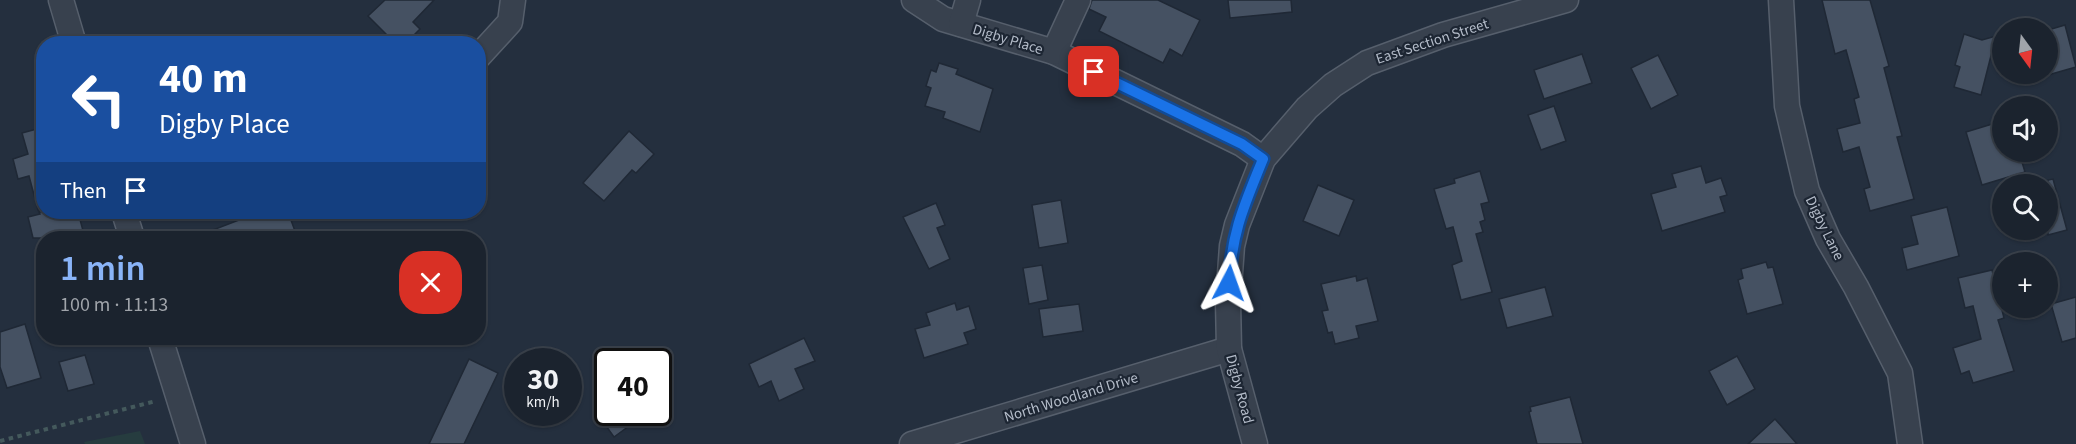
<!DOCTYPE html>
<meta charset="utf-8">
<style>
body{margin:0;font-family:"Source Sans 3",sans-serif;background:#282f3a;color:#f1f3f6;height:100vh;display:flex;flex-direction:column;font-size:22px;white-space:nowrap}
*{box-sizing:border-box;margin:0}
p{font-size:20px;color:#a0a4aa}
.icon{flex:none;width:33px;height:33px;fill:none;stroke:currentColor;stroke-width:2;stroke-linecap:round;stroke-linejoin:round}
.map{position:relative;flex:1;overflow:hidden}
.panel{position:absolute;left:36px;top:231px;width:450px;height:114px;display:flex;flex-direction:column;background:#1b232e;border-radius:24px;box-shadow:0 2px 4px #0004,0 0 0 2px #39404a}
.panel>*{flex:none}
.guide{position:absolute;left:36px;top:36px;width:450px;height:183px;border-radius:24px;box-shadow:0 2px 4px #0004,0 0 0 2px #39404a;background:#1a4fa0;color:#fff;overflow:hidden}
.needle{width:39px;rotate:165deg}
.controls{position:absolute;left:1992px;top:18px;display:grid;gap:12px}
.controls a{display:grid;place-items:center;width:66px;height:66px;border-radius:50%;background:#1b232e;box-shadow:0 2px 4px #0004,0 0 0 2px #39404a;font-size:30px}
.speed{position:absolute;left:504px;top:348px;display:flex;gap:12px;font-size:30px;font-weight:700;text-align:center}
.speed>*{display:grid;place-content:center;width:78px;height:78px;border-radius:50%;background:#1b232e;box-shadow:0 2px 4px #0004,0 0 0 2px #39404a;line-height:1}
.speed small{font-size:15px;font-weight:400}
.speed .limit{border:3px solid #111;border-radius:9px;background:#fff;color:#111}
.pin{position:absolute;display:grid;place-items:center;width:51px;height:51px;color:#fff;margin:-26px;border-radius:12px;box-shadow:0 3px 9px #0006}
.me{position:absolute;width:66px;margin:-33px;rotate:4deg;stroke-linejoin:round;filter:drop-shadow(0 0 4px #0008)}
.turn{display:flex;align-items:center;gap:21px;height:126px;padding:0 24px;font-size:27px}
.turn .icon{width:78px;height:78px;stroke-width:2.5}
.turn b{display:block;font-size:42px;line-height:51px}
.then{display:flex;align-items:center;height:57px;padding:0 24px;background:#0003;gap:12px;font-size:22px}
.round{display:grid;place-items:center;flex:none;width:63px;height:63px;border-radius:24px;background:#282f3a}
.summary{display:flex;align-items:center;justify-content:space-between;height:102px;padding:0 24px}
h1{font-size:36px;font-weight:600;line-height:45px;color:#8ab4f8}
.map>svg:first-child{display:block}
.green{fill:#263c3f}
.building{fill:#455162;stroke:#1f2835;stroke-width:1.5}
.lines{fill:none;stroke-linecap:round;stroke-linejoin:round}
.minor-casing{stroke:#565f6c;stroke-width:27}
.path{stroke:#44595c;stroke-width:4;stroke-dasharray:4.5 4.5;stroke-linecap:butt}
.minor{stroke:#38414e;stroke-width:24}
.route-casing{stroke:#114b97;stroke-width:15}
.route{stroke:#1a73e8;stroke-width:10}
.labels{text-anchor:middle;stroke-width:4.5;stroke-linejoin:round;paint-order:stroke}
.street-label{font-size:15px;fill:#b4bcc9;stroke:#1d2633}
</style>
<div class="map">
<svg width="2076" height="444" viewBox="0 0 2076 444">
<rect width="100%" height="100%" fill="#242f3e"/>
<path class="green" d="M140 431 145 444H85L84 442Z"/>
<g class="building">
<path d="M385 0H434L413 22 420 29 405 44H396L368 16Z"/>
<path d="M1092 0H1158L1200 20 1182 56 1170 49 1163 63 1099 31 1106 17 1089 9Z"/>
<path d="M1228 0H1291L1292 12 1230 18Z"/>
<path d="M1822 0H1870L1889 66 1884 68 1902 136 1897 137 1914 199 1870 211 1864 189 1870 187 1859 147 1843 152 1837 129 1860 123 1854 99 1859 97 1846 50 1835 54Z"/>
<path d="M2065 25 2076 67 2048 75V30Z"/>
<path d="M1964 34 1982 40 1996 36 1981 95 1954 87 1960 67 1955 65Z"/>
<path d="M1582 54 1592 83 1544 99 1534 70Z"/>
<path d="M1658 55 1678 95 1651 109 1631 68Z"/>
<path d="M939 63 958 69 956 74 993 89 980 132 943 118 945 112 925 106 931 88 926 86 931 70 936 72Z"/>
<path d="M1554 106 1566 141 1541 150 1528 115Z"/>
<path d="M2002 121V152H2019L2025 172 1982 185 1966 132Z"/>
<path d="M44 127V209L38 210 29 176 18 179 13 159 28 154 22 133Z"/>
<path d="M629 131 654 154 636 173 632 170 604 201 583 183Z"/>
<path d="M1701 166 1706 183 1721 178 1727 195 1720 197 1725 212 1662 231 1651 194 1676 187 1672 174Z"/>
<path d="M1480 171 1489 202 1481 204 1485 220 1480 222 1483 232 1476 234 1492 292 1461 300 1452 265 1462 261 1453 227 1446 229 1434 189 1455 183 1454 179Z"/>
<path d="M2053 179 2067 230 2048 235V180Z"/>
<path d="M1318 185 1354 200 1339 236 1303 221Z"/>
<path d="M1061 200 1068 243 1039 248 1032 205Z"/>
<path d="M936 203 945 225 937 228 950 259 929 269 903 217Z"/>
<path d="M1947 207 1959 256 1907 270 1902 248 1918 244 1911 216Z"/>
<path d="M39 212H78L85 238H33L28 217 40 214Z"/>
<path d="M260 212H288L295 231 275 238H192Z"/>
<path d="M1766 262 1768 268 1773 267 1783 304 1747 314 1738 280 1743 278 1741 269Z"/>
<path d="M1042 265 1048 300 1029 304 1023 268Z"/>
<path d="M1992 270 2004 318 1998 320 2014 371 1973 383 1969 371 1961 374 1953 348 1981 339 1973 306 1965 308 1958 278Z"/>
<path d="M1356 276 1357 281 1367 278 1378 321 1356 326 1359 338 1335 344 1332 332 1328 333 1322 311 1328 310 1321 284Z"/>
<path d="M1545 287 1553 316 1507 328 1499 299Z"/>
<path d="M2076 297V338L2062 342 2051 304Z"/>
<path d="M955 303 957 310 969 306 976 329 964 333 968 344 924 358 915 329 930 325 926 313Z"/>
<path d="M1079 304 1083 331 1043 337 1039 309Z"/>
<path d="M25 324 41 378 7 388 0 367V332Z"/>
<path d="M804 338 815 361 795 369 804 389 779 401 771 381 759 387 749 364Z"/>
<path d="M85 355 94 384 68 391 59 362Z"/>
<path d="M1737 356 1755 389 1727 405 1709 371Z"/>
<path d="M469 359 498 373 464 444H429Z"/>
<path d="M1570 397 1583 444H1537L1529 412 1531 411 1530 407Z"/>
<path d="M596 412H648L614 437Z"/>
<path d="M1775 419 1797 444H1748Z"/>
</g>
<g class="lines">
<g class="minor-casing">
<g id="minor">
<path d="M61 0 74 44"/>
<path d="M914 0 943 19 1054 52 1242 144 1263 159"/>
<path d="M1781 0 1787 106 1807 191 1828 239 1856 287 1900 373 1910 444"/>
<path d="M961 24 968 0"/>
<path d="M1054 52 1078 0"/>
<path d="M478 57 510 22 513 0"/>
<path d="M124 212 132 238"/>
<path d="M160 338 193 444"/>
<path d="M912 444 1229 349"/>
<path d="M1255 444 1229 349 1228 301 1232 246 1237 225 1263 159 1307 108 1333 85 1367 63 1443 35 1566 0"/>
</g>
</g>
<path class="path" d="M0 441 156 401"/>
<use href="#minor" class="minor"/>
</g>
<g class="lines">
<g class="route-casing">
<path id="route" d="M1094 72 1242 144 1263 159C1244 206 1232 231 1229 283"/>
</g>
<use href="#route" class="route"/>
</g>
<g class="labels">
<g class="street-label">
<text transform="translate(1008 39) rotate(17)" y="5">Digby Place</text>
<text transform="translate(1432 41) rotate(-18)" y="5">East Section Street</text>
<text transform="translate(1825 228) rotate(64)" y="5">Digby Lane</text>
<text transform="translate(1240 389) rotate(75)" y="5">Digby Road</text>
<text transform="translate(1071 397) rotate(-17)" y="5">North Woodland Drive</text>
</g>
</g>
</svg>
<div class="controls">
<a><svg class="needle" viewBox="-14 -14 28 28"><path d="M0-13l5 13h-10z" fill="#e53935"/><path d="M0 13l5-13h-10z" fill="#a0a4aa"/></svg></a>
<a><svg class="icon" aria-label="sound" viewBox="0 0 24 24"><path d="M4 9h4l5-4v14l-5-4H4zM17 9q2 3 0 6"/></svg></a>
<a><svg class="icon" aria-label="search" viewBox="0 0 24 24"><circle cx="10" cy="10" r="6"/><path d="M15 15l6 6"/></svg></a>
<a>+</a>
</div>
<div class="speed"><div>30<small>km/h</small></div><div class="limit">40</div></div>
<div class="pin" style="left:1094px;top:72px;background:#d93025"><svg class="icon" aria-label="arrive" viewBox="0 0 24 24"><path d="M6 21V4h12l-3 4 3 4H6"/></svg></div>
<svg class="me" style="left:1229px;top:283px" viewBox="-20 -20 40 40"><path d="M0-17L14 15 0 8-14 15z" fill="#1a73e8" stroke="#fff" stroke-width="4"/></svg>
<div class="guide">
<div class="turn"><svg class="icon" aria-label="left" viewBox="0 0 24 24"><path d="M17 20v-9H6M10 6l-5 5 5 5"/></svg><div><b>40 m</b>Digby Place</div></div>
<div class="then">Then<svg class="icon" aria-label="arrive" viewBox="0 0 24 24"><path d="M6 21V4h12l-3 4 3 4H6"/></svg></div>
</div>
<section class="panel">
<div class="summary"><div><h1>1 min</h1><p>100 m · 11:13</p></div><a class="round" style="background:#d93025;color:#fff"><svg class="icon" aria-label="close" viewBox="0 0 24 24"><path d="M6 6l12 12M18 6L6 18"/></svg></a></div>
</section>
</div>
